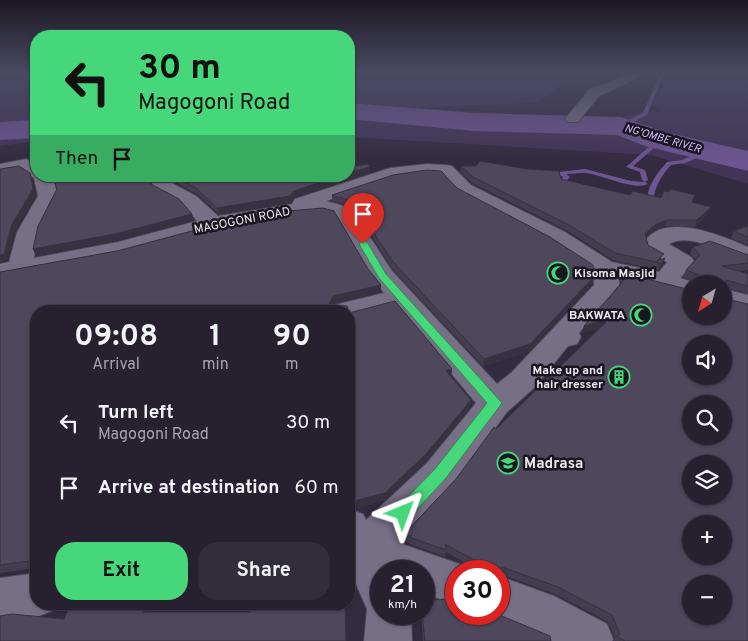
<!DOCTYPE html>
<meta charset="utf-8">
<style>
body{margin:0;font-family:Overpass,sans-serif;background:#322d3b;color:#f1f3f6;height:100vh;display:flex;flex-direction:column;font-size:19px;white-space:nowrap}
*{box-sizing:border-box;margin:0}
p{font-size:16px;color:#a4a3aa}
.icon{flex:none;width:28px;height:28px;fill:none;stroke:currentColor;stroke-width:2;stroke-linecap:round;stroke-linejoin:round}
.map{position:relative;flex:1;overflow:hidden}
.side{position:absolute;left:30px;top:305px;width:325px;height:305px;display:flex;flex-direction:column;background:#26202f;border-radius:20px;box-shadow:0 1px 4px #0004,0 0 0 1px #423e4b}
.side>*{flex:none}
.hud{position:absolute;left:30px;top:30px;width:325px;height:152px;border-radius:20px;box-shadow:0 1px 4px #0004,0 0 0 1px #423e4b;background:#46d77a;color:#111;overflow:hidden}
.needle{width:32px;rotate:217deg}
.buttons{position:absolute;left:682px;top:275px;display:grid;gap:10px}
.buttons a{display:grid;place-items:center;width:50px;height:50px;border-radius:50%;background:#26202f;box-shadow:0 1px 4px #0004,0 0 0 1px #423e4b;font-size:25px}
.speed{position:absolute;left:370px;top:560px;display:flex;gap:10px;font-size:25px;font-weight:700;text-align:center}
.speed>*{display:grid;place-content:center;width:65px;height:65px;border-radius:50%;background:#26202f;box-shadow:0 1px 4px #0004,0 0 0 1px #423e4b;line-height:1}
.speed small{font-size:12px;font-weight:400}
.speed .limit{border:8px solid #d22;background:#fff;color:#111}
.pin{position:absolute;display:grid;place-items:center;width:42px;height:42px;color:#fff;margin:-51px -21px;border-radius:50% 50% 50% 0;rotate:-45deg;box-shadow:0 0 5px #0007}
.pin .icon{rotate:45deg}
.me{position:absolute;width:55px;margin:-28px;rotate:44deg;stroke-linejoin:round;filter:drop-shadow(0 0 4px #0008)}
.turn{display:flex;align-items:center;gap:18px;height:105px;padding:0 25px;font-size:22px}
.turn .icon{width:65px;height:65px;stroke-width:2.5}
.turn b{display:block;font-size:35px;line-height:42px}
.then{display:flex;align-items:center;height:48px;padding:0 25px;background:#0003;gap:10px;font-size:19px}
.eta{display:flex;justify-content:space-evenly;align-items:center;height:85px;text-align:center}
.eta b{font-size:30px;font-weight:700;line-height:35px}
.primary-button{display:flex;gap:10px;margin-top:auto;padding:10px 25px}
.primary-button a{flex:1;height:58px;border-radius:20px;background:#46d77a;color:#111;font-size:20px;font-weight:700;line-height:58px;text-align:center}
.primary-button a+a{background:#322d3b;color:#f1f3f6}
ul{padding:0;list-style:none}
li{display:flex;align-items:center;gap:15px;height:65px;padding:0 25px}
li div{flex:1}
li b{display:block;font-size:19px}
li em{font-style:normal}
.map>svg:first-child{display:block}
.green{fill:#423457}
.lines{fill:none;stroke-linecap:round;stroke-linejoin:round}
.stream{fill:#6d5591;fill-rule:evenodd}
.river{fill:#6d5591;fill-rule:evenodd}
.minor-casing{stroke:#4c4757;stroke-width:2}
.minor{fill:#776f86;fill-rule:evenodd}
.wall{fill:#443d4f}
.shaded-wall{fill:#373240}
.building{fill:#4f475c;stroke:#373240;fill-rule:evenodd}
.route{fill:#46d77a;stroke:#2e8c4f}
.labels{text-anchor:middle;stroke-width:5;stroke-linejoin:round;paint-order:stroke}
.far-water-label{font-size:11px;font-style:italic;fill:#d0b5fd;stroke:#19161f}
.street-label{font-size:12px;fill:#ece7f4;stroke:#19161f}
.poi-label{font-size:12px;font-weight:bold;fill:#ece7f4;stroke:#19161f;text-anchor:end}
.near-poi-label{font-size:15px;font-weight:bold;fill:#ece7f4;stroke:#19161f;text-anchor:start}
</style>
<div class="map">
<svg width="748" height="641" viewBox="0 0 748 641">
<rect width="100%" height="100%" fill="#332b3f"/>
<g class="green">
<path d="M0 74H36V141L0 146Z"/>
<path d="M349 74H577L536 103 418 108 617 120C628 115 647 110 658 112L662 110 650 104 662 90 663 74H748V184L651 155 349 137Z"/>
</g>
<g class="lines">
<g class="stream">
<path d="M660 74H664L647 115 623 127H619V125L643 113Z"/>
<path d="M654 138 659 139 655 147 633 166 645 170 648 180 645 182 642 180 640 172 626 167 651 145Z"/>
<path d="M706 150 708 151V153L685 163 671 165C661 176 653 189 653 205L650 207 648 206C644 190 657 173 667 162L682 160Z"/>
<path d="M585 169 631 181 645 182 648 184C635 191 602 175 586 173 580 172 573 174 566 174L570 177 567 180 569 191 564 192 561 180 563 177 558 174V172Z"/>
</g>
<g class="river">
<path d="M349 103 474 113 621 117 665 132 748 151V171L645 146 617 135 474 131 349 119Z"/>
<path d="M36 120V138L0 140V122Z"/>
</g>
<g class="minor-casing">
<g id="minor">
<path d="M630 74H646L599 96 578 122H568L565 119 589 90Z"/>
<path d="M26 159 36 164V176H52L58 196 39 232 34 258 118 242 197 221 182 204 154 189 151 185 154 181H168L196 196 218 216 292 204 295 199 390 168 427 164 446 165 452 166 471 185 565 232 612 262 659 272 667 262 647 250 644 242C665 211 722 236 748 247V262C724 256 694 231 669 244L691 257 695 262 680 278 700 284H691V297L618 277 620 286 579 333 581 337 577 344 568 346 534 388 507 412 453 485 399 543 471 568 473 571H456V605L424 593V571H381V614H411L412 641H364L367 609 351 573H349V509L363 514 366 520 427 463 476 403 395 306 349 318V311H331L334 305 384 293 370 275 336 216 324 213 277 217 219 229 119 256 0 278V264L9 262 17 232 38 196 34 178 22 170 0 174V164ZM427 174 441 175 457 193 549 242 593 271 594 285 512 372 497 384 392 271 351 208 326 201 392 179Z"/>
<path d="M724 289 748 295V311L724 305Z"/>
<path d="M36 573V604H55L52 611 36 617 0 622V578Z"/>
<path d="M499 576 554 596 607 624 614 641H544L525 630 483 614H499Z"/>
</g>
</g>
<use href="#minor" class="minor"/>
</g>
<g class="wall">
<path d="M461 166 561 179 630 195 661 198 692 202 711 207 708 213 695 227 665 226 652 232 646 237 648 245 662 259 663 264 658 270 613 260 566 230 472 183 460 172Z"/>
<path d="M351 167 370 173 294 197 291 202 219 214 197 194 169 179H154L150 183 192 214 194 220 118 240 36 256 33 249 57 189 53 176H270L268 178Z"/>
<path d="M457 188 594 277 592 284 529 352 483 366 393 270 353 207 332 201V195Z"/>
<path d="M323 208 334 211 368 269 381 285V292L334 303 333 305 347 306 349 313 395 301 452 369 451 377 471 400 470 408 426 462 384 500 354 509 349 508V311H36V568L0 573V272L117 251 218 224 276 212Z"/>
<path d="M748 226V245L731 238 734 231Z"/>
<path d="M693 247 748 255V270L737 271 748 274V294L726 288V299L748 641H612L615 638 608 622 555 594 500 574 499 576V571H480L446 552 445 557 412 545 404 540 405 533 456 479 496 429 600 328 581 333 621 283 620 280 623 273 691 316 724 284H694L695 282 683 277 686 270 695 260 690 254Z"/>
<path d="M421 614H454L551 641H423Z"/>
</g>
<g class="shaded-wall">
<path d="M370 167V173L294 197 291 202 219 214 217 208 294 191 340 176H349V173Z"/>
<path d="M30 173 32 179 36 196 15 231 7 260 0 262V255L12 224Z"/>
<path d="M150 176H153L154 179 149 185 147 179Z"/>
<path d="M263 176H270L260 186 259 180Z"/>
<path d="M711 207 708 213 695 227 697 220Z"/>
<path d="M192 214 194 220 118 240 36 256 33 249Z"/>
<path d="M667 220 665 226 652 232 643 241 645 234 655 225Z"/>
<path d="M665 258 663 264 658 270 661 263Z"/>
<path d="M594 277 592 284 529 352 483 366 484 359Z"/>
<path d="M381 285V292L334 303 330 311 329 305 333 296Z"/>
<path d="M609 319 606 327 581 333 584 326Z"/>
<path d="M452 369 451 376 445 378 446 371Z"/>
<path d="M471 400 470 408 426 462 384 500 354 509V501Z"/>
<path d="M146 604H149L151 607 147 619 143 612Z"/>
</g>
<g class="building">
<path d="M480 161 527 169 559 171 561 179 630 195 633 191 661 198 664 191 669 192 670 189 695 195 692 202 711 207 697 220H667L655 225 645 234 648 245 664 254 657 261 665 258 661 263 615 253 567 224 473 177 461 166H476Z"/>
<path d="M368 164 370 167 349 173V165L351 167Z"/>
<path d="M19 166 30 173 33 189 12 224 4 254 0 255V169Z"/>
<path d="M427 170 441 171 457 188 550 237 593 265 594 277 530 344 484 359 394 263 352 201 332 195 393 175Z"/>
<path d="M53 176H150L147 179 151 184 179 199 192 214 115 234 33 249 38 226 57 189Z"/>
<path d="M173 176H263L259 180 280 176H340L294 191 290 196 217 208 196 188Z"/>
<path d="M323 208 334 211 368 269 381 285 333 296 329 305 347 306 349 313 395 301 452 369 446 371 471 400 426 454 385 493 354 501 349 500V311H36V560L0 565V272L117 251 218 224 276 212Z"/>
<path d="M748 226V237L734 231Z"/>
<path d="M710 241 748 255V263L722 266 748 274V286L726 280V299L748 304V641H625L616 636 620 634 612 615 558 587 502 567 499 569V574V571H494L445 544 446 550 412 538 405 533 456 479 494 427 496 429 609 319 584 326 624 280 623 273 691 290V316H724V284H696V279L705 277 686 270 700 255 693 247ZM691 344H724V376H691ZM691 404H724V436H691ZM691 464H724V496H691ZM691 524H724V556H691ZM691 584H724V616H691Z"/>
<path d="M452 599 454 614H497L550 636 551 641H425L422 614H424V600Z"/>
<path d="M113 604H146L143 612H250L251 604H345L346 641H0V616L12 614 64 619 69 608 111 610Z"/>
</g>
<linearGradient id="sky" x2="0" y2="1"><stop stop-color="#1c1823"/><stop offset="0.45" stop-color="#4a4a63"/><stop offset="1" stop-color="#4a4a63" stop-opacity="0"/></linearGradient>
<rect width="748" height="163" fill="url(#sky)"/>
<path class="route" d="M363 241 367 242 386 274 502 403 446 478 409 518 403 520 397 518 395 513 397 508 435 469 487 403 379 278 359 244Z"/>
<defs>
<g id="mosque-ring" transform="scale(1.125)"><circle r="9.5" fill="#19161f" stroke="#46d77a" stroke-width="1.5"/><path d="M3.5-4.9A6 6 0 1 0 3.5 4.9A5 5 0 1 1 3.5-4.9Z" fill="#46d77a"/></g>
<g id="building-ring" transform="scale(1.125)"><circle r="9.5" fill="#19161f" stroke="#46d77a" stroke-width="1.5"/><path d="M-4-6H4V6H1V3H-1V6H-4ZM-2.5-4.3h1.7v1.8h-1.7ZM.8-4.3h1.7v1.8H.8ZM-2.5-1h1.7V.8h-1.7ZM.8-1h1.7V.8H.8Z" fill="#46d77a"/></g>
<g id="school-ring" transform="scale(1.125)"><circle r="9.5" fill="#19161f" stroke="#46d77a" stroke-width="1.5"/><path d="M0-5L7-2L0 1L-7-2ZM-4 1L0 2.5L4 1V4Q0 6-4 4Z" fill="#46d77a"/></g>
</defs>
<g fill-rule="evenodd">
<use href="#mosque-ring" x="558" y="273"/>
<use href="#mosque-ring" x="641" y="315"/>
<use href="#building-ring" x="619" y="377"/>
<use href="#school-ring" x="508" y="463"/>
</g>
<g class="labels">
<g class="far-water-label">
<text transform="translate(663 138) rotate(16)" y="4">NG'OMBE RIVER</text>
</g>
<g class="street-label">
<text transform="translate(242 220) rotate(-11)" y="4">MAGOGONI ROAD</text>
</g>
<g class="poi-label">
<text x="574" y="277" text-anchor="start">Kisoma Masjid</text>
<text x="625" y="319">BAKWATA</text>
<text x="603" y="374">Make up and<tspan x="603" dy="14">hair dresser</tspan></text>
</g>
<g class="near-poi-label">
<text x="524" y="468">Madrasa</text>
</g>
</g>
</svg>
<div class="buttons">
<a><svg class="needle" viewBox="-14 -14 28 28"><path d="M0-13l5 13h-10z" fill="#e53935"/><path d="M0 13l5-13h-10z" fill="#a4a3aa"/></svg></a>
<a><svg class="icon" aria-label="sound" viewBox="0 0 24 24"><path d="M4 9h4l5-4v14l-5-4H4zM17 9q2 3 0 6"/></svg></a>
<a><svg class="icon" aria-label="search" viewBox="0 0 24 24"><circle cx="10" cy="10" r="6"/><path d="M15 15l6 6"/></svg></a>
<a><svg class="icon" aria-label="layers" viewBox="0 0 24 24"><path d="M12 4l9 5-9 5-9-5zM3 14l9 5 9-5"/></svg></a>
<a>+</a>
<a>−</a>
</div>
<div class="speed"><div>21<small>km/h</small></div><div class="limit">30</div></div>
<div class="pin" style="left:363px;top:244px;background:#d93025"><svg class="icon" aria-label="arrive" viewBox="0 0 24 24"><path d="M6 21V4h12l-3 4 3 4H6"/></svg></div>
<svg class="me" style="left:403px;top:513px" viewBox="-20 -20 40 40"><path d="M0-17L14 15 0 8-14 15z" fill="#46d77a" stroke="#fff" stroke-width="4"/></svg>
<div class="hud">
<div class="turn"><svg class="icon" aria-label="left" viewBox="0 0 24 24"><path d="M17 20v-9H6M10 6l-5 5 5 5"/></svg><div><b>30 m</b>Magogoni Road</div></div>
<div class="then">Then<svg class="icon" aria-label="arrive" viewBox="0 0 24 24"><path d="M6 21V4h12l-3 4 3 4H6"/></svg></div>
</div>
<section class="side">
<div class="eta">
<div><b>09:08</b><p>Arrival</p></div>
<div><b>1</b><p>min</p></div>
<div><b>90</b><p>m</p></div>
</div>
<ul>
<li><svg class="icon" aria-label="left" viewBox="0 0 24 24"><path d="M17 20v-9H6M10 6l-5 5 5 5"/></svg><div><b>Turn left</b><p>Magogoni Road</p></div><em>30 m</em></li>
<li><svg class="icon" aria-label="arrive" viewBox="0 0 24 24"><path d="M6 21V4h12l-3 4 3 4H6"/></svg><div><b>Arrive at destination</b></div><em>60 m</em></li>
</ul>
<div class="primary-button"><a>Exit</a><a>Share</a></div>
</section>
</div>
